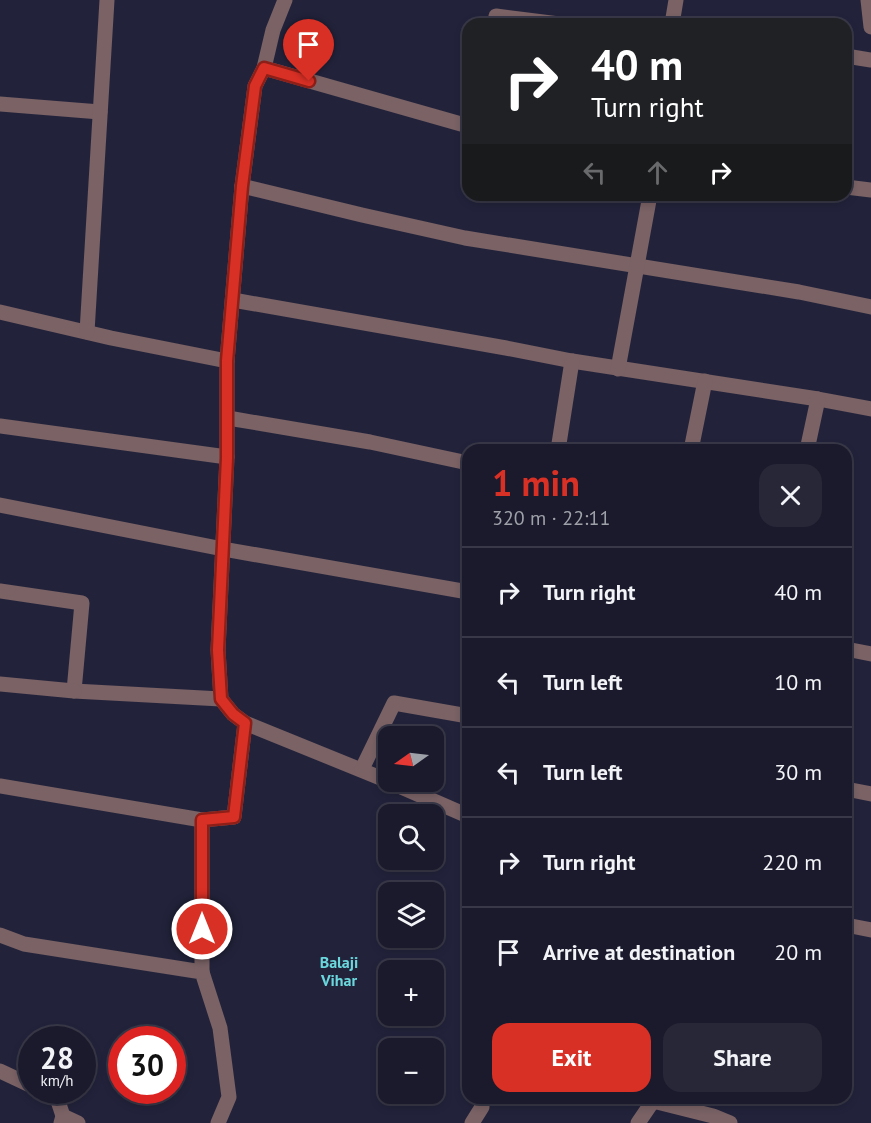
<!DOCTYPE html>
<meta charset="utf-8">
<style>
body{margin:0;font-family:"PT Sans",sans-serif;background:#272738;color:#f1f3f6;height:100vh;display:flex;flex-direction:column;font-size:22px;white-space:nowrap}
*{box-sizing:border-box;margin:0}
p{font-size:20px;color:#9fa1a9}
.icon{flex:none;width:33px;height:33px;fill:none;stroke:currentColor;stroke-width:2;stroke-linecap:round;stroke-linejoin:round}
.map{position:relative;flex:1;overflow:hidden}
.sheet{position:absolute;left:462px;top:444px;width:390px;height:660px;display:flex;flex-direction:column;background:#1a1a2c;border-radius:18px;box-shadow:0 3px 9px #0003,0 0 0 2px #383848}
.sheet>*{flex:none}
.guide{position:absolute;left:462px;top:18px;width:390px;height:183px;border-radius:18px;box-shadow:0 3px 9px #0003,0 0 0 2px #383848;background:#202124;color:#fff;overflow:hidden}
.needle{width:39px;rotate:256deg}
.buttons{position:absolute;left:378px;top:726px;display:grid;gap:12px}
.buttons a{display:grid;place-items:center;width:66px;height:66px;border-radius:12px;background:#1a1a2c;box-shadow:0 3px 9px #0003,0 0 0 2px #383848;font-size:30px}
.speed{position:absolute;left:18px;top:1026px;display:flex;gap:12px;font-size:30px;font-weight:700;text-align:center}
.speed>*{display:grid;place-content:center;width:78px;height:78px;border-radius:50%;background:#1a1a2c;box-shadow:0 3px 9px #0003,0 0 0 2px #383848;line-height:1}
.speed small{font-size:15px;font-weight:400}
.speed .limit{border:9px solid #d22;background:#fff;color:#111}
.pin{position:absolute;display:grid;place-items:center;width:51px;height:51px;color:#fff;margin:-62px -26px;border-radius:50% 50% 50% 0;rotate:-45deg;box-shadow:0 0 6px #0007}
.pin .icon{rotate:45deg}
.me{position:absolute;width:66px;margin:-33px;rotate:0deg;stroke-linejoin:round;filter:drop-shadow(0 0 4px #0008)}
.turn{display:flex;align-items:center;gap:21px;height:126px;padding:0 30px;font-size:27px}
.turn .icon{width:78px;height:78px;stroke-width:2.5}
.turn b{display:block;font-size:42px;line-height:51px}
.lanes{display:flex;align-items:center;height:57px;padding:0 30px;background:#0003;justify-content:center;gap:30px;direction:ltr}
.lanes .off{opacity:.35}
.round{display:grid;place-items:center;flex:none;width:63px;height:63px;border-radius:18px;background:#272738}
.headline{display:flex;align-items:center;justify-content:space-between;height:102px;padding:0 30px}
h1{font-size:36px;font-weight:800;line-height:45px;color:#d93025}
.action{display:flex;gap:12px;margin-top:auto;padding:12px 30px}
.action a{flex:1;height:69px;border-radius:18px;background:#d93025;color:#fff;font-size:24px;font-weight:800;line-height:69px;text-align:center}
.action a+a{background:#272738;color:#f1f3f6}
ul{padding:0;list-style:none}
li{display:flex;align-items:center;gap:18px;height:90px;padding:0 30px;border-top:2px solid #383848}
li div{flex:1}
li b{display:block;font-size:22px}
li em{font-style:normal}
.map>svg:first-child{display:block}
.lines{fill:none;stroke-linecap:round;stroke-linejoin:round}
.minor{stroke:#7a6265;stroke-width:15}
.route-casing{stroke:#8d1f18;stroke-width:15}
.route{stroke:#d93025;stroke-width:10}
.labels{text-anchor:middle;stroke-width:6;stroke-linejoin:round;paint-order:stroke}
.neighbourhood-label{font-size:16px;font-weight:bold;fill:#6ad7dd;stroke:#22233b}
</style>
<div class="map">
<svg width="871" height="1123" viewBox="0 0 871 1123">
<rect width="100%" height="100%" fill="#22233b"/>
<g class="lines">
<g class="minor">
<path d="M868 0 871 27"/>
<path d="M496 16 559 24"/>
<path d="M672 24 676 0"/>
<path d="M846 56 871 60"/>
<path d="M264 68 468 126"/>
<path d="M0 104 100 112"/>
<path d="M242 186 362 215 465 238 799 292 871 307"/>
<path d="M846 187 871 190"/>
<path d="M233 300 506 348 572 361 818 399 871 409"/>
<path d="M0 312 111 338 227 361V457L218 650 221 699 233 714 245 723 388 781"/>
<path d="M87 332 107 0"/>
<path d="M227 361 242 186 255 86 264 68 273 30 285 0"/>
<path d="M618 369 650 195"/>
<path d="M228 418 370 442 468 463"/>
<path d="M0 426 227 457"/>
<path d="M558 450 572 361"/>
<path d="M691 450 705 381"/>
<path d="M807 450 818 399"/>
<path d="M0 505 223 549 468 592"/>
<path d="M0 591 82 603 74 691 221 699"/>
<path d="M846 649 871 654"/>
<path d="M0 684 74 691"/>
<path d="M362 769 394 703 468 716"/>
<path d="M390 782 468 816"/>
<path d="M0 786 202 820 234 817 245 723"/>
<path d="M846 789 871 794"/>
<path d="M846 925 871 930"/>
<path d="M0 935 24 944 202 972 220 1028 229 1097 218 1123"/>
<path d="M202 972V820"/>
<path d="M0 1071 32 1086"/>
<path d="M42 1090 57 1098 63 1116 61 1123"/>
<path d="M63 1116 78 1123"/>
<path d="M472 1123 482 1107"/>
<path d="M638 1123 653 1101 713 1116 730 1123"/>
</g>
</g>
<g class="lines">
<g class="route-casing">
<path id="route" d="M202 929V820L234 817 245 723 233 714 221 699 218 650 227 458V361L242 186 255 86 264 68 309 81"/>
</g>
<use href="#route" class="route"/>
</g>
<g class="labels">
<g class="neighbourhood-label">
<text x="339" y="968">Balaji<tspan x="339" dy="18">Vihar</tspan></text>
</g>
</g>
</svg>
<div class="buttons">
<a><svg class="needle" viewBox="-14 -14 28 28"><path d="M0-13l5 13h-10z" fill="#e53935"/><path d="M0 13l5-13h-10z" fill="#9fa1a9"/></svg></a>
<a><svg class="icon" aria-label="search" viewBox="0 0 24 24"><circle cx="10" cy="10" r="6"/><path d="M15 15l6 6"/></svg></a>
<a><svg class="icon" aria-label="layers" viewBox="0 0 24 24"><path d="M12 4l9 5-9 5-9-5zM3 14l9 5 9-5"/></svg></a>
<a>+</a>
<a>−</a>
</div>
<div class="speed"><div>28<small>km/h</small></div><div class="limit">30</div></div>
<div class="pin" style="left:309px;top:81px;background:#d93025"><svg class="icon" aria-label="arrive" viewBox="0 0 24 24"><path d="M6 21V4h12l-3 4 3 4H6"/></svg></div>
<svg class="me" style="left:202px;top:929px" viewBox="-20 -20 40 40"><circle r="17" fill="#d93025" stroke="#fff" stroke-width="3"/><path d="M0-11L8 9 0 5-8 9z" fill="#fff"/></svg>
<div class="guide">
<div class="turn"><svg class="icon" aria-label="right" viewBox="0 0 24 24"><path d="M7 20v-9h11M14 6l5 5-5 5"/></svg><div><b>40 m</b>Turn right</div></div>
<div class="lanes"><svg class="icon off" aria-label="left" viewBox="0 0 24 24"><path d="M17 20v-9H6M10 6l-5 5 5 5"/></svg><svg class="icon off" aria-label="ahead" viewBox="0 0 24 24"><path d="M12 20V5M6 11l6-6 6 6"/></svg><svg class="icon" aria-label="right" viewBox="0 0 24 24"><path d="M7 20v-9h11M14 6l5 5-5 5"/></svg></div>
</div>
<section class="sheet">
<div class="headline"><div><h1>1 min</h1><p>320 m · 22:11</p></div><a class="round"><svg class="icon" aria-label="close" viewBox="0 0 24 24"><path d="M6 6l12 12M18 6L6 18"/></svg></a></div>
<ul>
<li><svg class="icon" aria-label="right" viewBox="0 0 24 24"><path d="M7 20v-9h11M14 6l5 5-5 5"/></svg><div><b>Turn right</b></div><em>40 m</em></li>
<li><svg class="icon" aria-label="left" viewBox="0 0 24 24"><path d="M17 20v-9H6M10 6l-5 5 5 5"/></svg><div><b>Turn left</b></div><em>10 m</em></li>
<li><svg class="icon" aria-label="left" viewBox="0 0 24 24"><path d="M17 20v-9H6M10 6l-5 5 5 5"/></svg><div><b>Turn left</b></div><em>30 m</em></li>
<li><svg class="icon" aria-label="right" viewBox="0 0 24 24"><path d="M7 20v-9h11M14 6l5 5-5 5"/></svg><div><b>Turn right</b></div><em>220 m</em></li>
<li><svg class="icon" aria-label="arrive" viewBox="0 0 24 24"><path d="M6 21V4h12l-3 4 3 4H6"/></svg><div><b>Arrive at destination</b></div><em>20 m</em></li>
</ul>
<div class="action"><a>Exit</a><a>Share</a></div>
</section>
</div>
